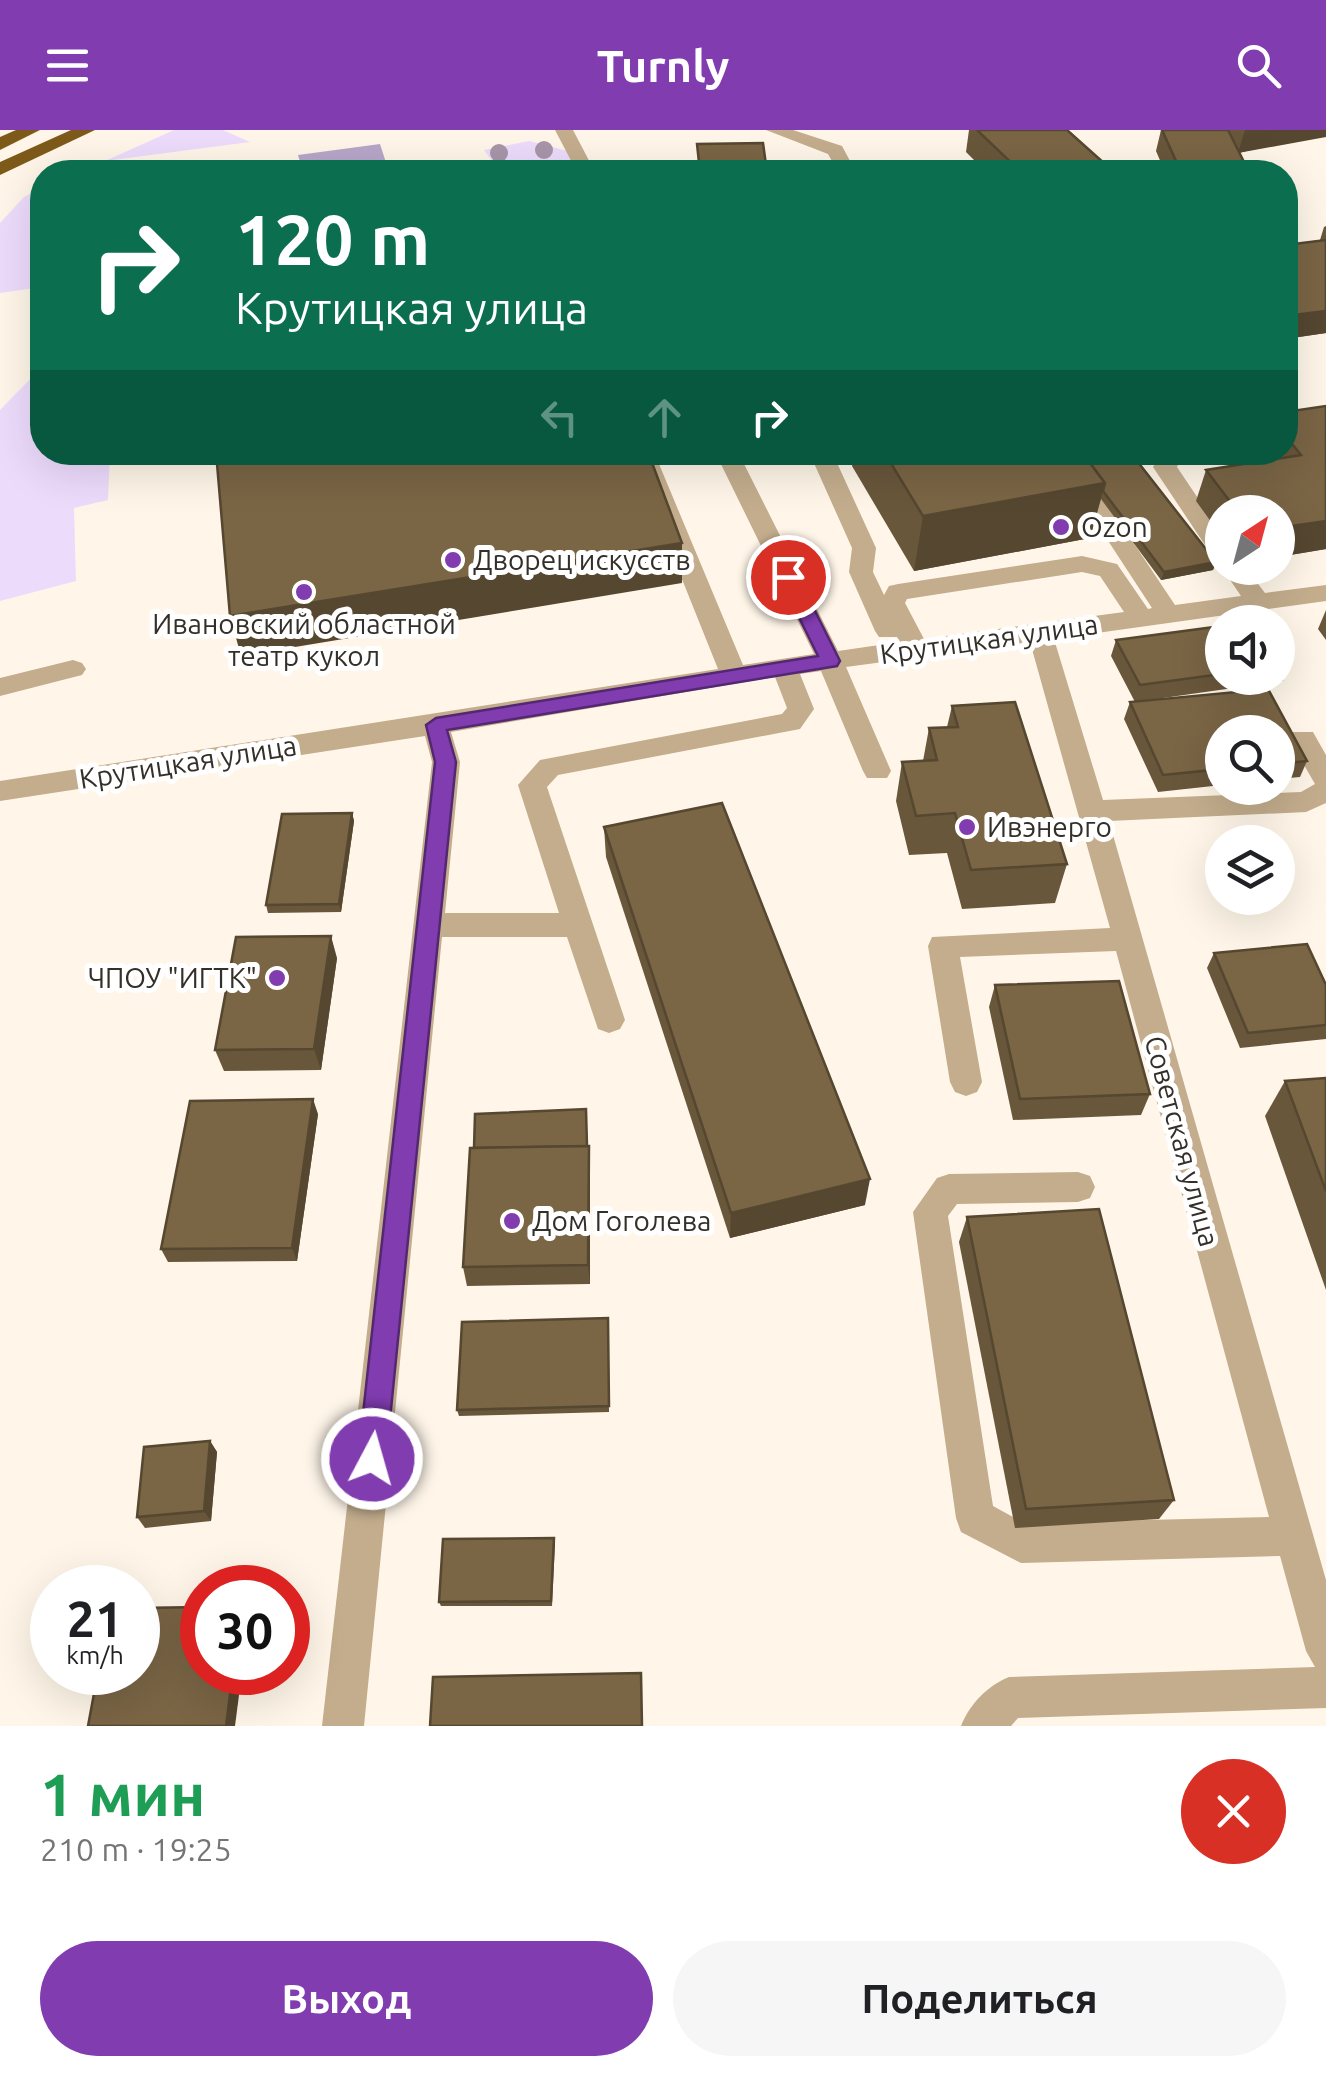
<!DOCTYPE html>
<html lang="ru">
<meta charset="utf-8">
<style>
body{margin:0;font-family:Ubuntu,sans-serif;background:#f6f6f6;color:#202124;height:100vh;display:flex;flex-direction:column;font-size:38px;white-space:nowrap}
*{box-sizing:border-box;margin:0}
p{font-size:32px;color:#757577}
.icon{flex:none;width:55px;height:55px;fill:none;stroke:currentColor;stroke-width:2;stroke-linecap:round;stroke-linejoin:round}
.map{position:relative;height:1596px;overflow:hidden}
.side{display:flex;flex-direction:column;background:#fff;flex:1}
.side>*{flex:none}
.top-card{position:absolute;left:30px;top:30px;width:1268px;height:305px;border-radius:40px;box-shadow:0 10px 40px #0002;background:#0b6e4f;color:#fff;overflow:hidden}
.needle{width:65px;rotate:36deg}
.buttons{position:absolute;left:1205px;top:365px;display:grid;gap:20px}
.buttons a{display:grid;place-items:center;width:90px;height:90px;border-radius:50%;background:#fff;box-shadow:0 10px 40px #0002;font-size:50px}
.speed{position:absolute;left:30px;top:1435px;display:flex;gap:20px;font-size:50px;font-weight:700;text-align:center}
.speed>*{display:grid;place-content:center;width:130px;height:130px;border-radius:50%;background:#fff;box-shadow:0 10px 40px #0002;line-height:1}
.speed small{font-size:25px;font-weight:400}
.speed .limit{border:15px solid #d22;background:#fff;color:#111}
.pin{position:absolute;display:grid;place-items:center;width:85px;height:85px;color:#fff;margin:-42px;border:5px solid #fff;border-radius:50%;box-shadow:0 2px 10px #0007}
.me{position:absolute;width:110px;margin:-55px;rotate:6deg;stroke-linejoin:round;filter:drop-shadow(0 0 8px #0008)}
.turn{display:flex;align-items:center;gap:35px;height:210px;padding:0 40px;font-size:45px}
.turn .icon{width:130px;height:130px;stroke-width:2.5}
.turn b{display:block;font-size:70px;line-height:85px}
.lanes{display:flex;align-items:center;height:95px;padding:0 40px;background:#0003;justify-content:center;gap:50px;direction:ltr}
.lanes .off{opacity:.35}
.round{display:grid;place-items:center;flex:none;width:105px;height:105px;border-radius:52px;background:#f6f6f6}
.overview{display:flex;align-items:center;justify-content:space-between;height:170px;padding:0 40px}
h1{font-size:60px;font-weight:600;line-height:75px;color:#1e9e55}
.cta{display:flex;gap:20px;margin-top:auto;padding:20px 40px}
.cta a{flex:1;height:115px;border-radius:60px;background:#813cb0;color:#fff;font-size:40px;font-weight:600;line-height:115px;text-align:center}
.cta a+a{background:#f6f6f6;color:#202124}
header{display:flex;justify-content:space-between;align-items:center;height:130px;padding:0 40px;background:#813cb0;color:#fff;font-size:45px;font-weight:600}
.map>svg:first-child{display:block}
.green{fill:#eddbfc}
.water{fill:#b8a6c9}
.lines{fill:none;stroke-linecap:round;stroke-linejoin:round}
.minor{fill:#c3ad8d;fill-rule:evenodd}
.highway{fill:#7d5a1a;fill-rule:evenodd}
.tree{fill:#a895a9}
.wall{fill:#69573b}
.shaded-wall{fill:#554730}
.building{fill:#7a6545;stroke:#554730;stroke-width:2.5}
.route{fill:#813cb0;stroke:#542772;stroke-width:2.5}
.poi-dot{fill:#813cb0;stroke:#fff;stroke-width:4}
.labels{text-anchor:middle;stroke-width:10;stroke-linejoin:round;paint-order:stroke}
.poi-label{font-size:28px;fill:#343029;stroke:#fff;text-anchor:start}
.street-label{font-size:28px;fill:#343029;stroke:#fff}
</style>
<header><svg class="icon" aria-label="menu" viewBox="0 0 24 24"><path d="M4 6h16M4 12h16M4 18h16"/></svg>Turnly<svg class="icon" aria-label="search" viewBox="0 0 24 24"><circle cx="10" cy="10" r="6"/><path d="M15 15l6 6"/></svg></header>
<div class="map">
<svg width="1326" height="1596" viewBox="0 0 1326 1596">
<rect width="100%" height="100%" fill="#fff6e9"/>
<g class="green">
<path d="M174 0H223L250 12 105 31Z"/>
<path d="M529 11 568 21 578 42H500L484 20Z"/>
<path d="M42 58V157L0 163V93L24 67Z"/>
<path d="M42 237V322L110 323 108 370 74 378 76 451 0 471V280Z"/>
</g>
<path class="water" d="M380 14 389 42H303L298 25Z"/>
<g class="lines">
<g class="minor">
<path d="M555 0H573L595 42H577Z"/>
<path d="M766 0H793L842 16 856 42H838L828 24Z"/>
<path d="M631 322H654L743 535 814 524 715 322H738L838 521 900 512 897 507H879L875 501 849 442 852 418 809 322H832L876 418 873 442 884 465 889 456 898 454 1082 426 1117 434 1148 479 1152 478 1050 322H1073L1175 475 1241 466 1222 438V437L1246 438 1265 463 1326 455V471L1054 509 1103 670 1301 662 1315 654 1289 609 1293 602H1313L1326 625V673L1306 682 1109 691 1326 1450V1578L1018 1588 1011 1596H961C970 1574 987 1556 1009 1547L1315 1537 1306 1521 1280 1426 1021 1433 961 1402 956 1388 913 1082 937 1048 949 1044 1078 1042 1090 1046 1095 1057 1090 1068 1078 1072 957 1074 948 1086 993 1376 1024 1393 1269 1387 1116 821 960 827 982 952 977 962 966 966 955 962 950 952 928 816 932 807 1110 798 1030 512 846 537 891 641 887 648H867L863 641 821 541 800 544 814 579 800 599 558 645 547 657 625 890 620 899 609 903 598 899 567 807H442L364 1596H322L432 632 425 606 0 671V651L718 539ZM1082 442 1100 446 1124 482 924 509 905 473 907 469ZM775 547 787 578 782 584 540 630 518 655 559 783H445L460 632 451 602Z"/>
<path d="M1162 322H1198L1180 330 1177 337 1222 404V429L1213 427 1153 337Z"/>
<path d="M73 530 82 533 86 539 82 545 0 566V548Z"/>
</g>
<g class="highway">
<path d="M16 0H40L0 20V7Z"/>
<path d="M71 0H95L0 45V32Z"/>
</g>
</g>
<g class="tree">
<circle cx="544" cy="20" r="9"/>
<circle cx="499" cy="23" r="9"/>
</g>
<g class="wall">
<path d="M969 0H1067L1114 42H986L966 22Z"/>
<path d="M1161 0H1326L1239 23 1249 42H1165L1156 21Z"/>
<path d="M1326 96V203L1285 209V115L1320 110 1324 97Z"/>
<path d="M1326 276V419L1278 427V382H1222V407L1196 371 1206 340 1270 330 1264 322H1285V282Z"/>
<path d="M854 322H1130L1216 432 1213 440 1161 450 1101 369 1090 408 914 441 852 336Z"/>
<path d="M1326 480V510L1318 499Z"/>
<path d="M1222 496V548H1278V537L1290 535 1283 551 1135 572 1111 526 1116 510Z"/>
<path d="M1268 559 1307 631 1300 647 1278 649V602H1222V655L1158 662 1124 589 1130 572Z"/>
<path d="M952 576 1067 734 1055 773 962 779 947 723 909 725 896 671 902 632 923 631 929 598 947 597Z"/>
<path d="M352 683 354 691 341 782 268 783 266 775Z"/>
<path d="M604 697 865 1075 730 1108 606 727Z"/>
<path d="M1214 823 1326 855V909L1240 918 1207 838Z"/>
<path d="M337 828 321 940 224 941 215 920Z"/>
<path d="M995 855 1150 964 1141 985 1013 990 989 877Z"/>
<path d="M1326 948V1160L1265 986 1285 951Z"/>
<path d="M318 984 297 1131 168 1132 161 1119Z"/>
<path d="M588 1016 590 1037V1154L467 1156 463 1137Z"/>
<path d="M967 1087 1174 1370 1159 1389 1015 1398 959 1112Z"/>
<path d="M608 1188 609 1282 459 1286 457 1280Z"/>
<path d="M210 1311 217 1322 211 1391 145 1398 137 1387Z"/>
<path d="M555 1413 552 1476H441L439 1472Z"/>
</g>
<g class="shaded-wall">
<path d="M1245 0H1326V7L1238 23Z"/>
<path d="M1326 181V203L1285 209V186Z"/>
<path d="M1105 353 1090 408 914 441 923 386Z"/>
<path d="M1326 391V419L1278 427V398Z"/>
<path d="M682 413V453L241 526 230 486Z"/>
<path d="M1216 432 1213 440 1161 450 1164 442Z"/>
<path d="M352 683 354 691 341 782 339 774Z"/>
<path d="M331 806 337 828 321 940 314 919Z"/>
<path d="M313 969 318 984 297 1131 292 1118Z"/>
<path d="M589 1016 590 1037V1154L588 1135Z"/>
<path d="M870 1049 865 1075 730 1108 731 1083Z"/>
<path d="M210 1311 217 1322 211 1391 204 1381Z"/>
<path d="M233 1542H242L235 1596H226Z"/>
</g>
<g class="building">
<path d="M977 0H1067L1114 42H1021Z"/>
<path d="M1162 0H1228L1249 42H1181Z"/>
<path d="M763 13 767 42H700L697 14Z"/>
<path d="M1326 110V181L1285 186V115Z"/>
<path d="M1326 276V391L1278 398V382H1238L1206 340 1301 325 1285 305V282Z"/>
<path d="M216 322H648L682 413 230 486Z"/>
<path d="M884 322H1082L1105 353 923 386Z"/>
<path d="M1082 322H1130L1216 432 1164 442 1103 361 1105 353Z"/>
<path d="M1222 496V544L1140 555 1116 510Z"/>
<path d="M1278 516 1290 535 1278 537Z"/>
<path d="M1268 559 1307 631 1278 634V602H1222V639L1163 645 1130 572Z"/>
<path d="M1015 572 1067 734 971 740 955 683 916 686 902 632 937 630 929 598 958 597 952 576Z"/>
<path d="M722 673 870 1049 731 1083 604 697Z"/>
<path d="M352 683 339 774 266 775 282 684Z"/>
<path d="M331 806 314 919 215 920 236 807Z"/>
<path d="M1307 814 1326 855V895L1248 903 1214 823Z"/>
<path d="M1119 851 1150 964 1020 969 995 855Z"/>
<path d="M1326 948V1061L1285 951Z"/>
<path d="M313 969 292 1118 161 1119 190 971Z"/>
<path d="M586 979 587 1016 474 1018 475 984Z"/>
<path d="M589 1016 588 1135 463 1137 470 1018Z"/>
<path d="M1099 1079 1174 1370 1026 1379 967 1087Z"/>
<path d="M608 1188 609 1276 457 1280 462 1192Z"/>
<path d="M210 1311 204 1381 137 1387 144 1317Z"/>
<path d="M554 1408 551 1471 439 1472 443 1409Z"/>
<path d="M202 1477V1542H233L226 1596H88L98 1542H138V1478Z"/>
<path d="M641 1543 642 1596H430L433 1547Z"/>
</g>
<path class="route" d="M788 441 798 447 840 531 837 536 447 600 456 632 386 1329 382 1339 372 1343 362 1339 358 1329 435 632 426 595 436 588 818 526 779 447Z"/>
<g class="poi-dot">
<circle cx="1061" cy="397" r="10"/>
<circle cx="453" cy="430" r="10"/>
<circle cx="304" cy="462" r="10"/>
<circle cx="967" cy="697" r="10"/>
<circle cx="277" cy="848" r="10"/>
<circle cx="512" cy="1091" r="10"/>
</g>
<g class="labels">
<g class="poi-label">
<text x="1081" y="407">Ozon</text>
<text x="473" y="440">Дворец искусств</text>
<text x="304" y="504" text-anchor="middle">Ивановский областной<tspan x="304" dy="32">театр кукол</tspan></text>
<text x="987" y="707">Ивэнерго</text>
<text x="257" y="858" text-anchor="end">ЧПОУ "ИГТК"</text>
<text x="532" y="1101">Дом Гоголева</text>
</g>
<g class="street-label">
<text transform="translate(989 509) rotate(-8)" y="10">Крутицкая улица</text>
<text transform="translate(188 632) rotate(-9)" y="10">Крутицкая улица</text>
<text transform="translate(1182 1011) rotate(75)" y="10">Советская улица</text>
</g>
</g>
</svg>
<div class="buttons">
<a><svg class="needle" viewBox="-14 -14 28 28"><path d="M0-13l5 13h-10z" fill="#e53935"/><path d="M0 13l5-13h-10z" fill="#757577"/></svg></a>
<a><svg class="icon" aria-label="sound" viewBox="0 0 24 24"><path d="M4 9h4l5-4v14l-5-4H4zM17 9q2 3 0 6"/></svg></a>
<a><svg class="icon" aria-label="search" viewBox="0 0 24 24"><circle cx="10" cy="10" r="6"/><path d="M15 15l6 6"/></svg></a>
<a><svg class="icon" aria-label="layers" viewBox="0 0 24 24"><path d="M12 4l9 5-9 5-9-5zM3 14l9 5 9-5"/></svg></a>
</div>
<div class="speed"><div>21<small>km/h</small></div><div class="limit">30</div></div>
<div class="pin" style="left:788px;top:447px;background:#d93025"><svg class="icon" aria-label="arrive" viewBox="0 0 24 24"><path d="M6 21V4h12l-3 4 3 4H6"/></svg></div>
<svg class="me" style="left:372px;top:1329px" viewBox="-20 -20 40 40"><circle r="17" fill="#813cb0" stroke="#fff" stroke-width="3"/><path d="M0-11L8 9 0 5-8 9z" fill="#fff"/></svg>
<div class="top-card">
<div class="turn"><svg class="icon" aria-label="right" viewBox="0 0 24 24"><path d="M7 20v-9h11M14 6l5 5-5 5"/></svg><div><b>120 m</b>Крутицкая улица</div></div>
<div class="lanes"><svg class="icon off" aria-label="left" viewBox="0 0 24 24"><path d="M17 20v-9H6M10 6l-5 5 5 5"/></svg><svg class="icon off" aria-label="ahead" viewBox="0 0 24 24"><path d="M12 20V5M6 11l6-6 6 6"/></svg><svg class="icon" aria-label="right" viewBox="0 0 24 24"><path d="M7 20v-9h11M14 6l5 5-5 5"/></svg></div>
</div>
</div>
<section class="side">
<div class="overview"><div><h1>1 мин</h1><p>210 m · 19:25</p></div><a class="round" style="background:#d93025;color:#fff"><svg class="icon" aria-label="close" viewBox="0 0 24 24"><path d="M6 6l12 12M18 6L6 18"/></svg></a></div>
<div class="cta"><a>Выход</a><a>Поделиться</a></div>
</section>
